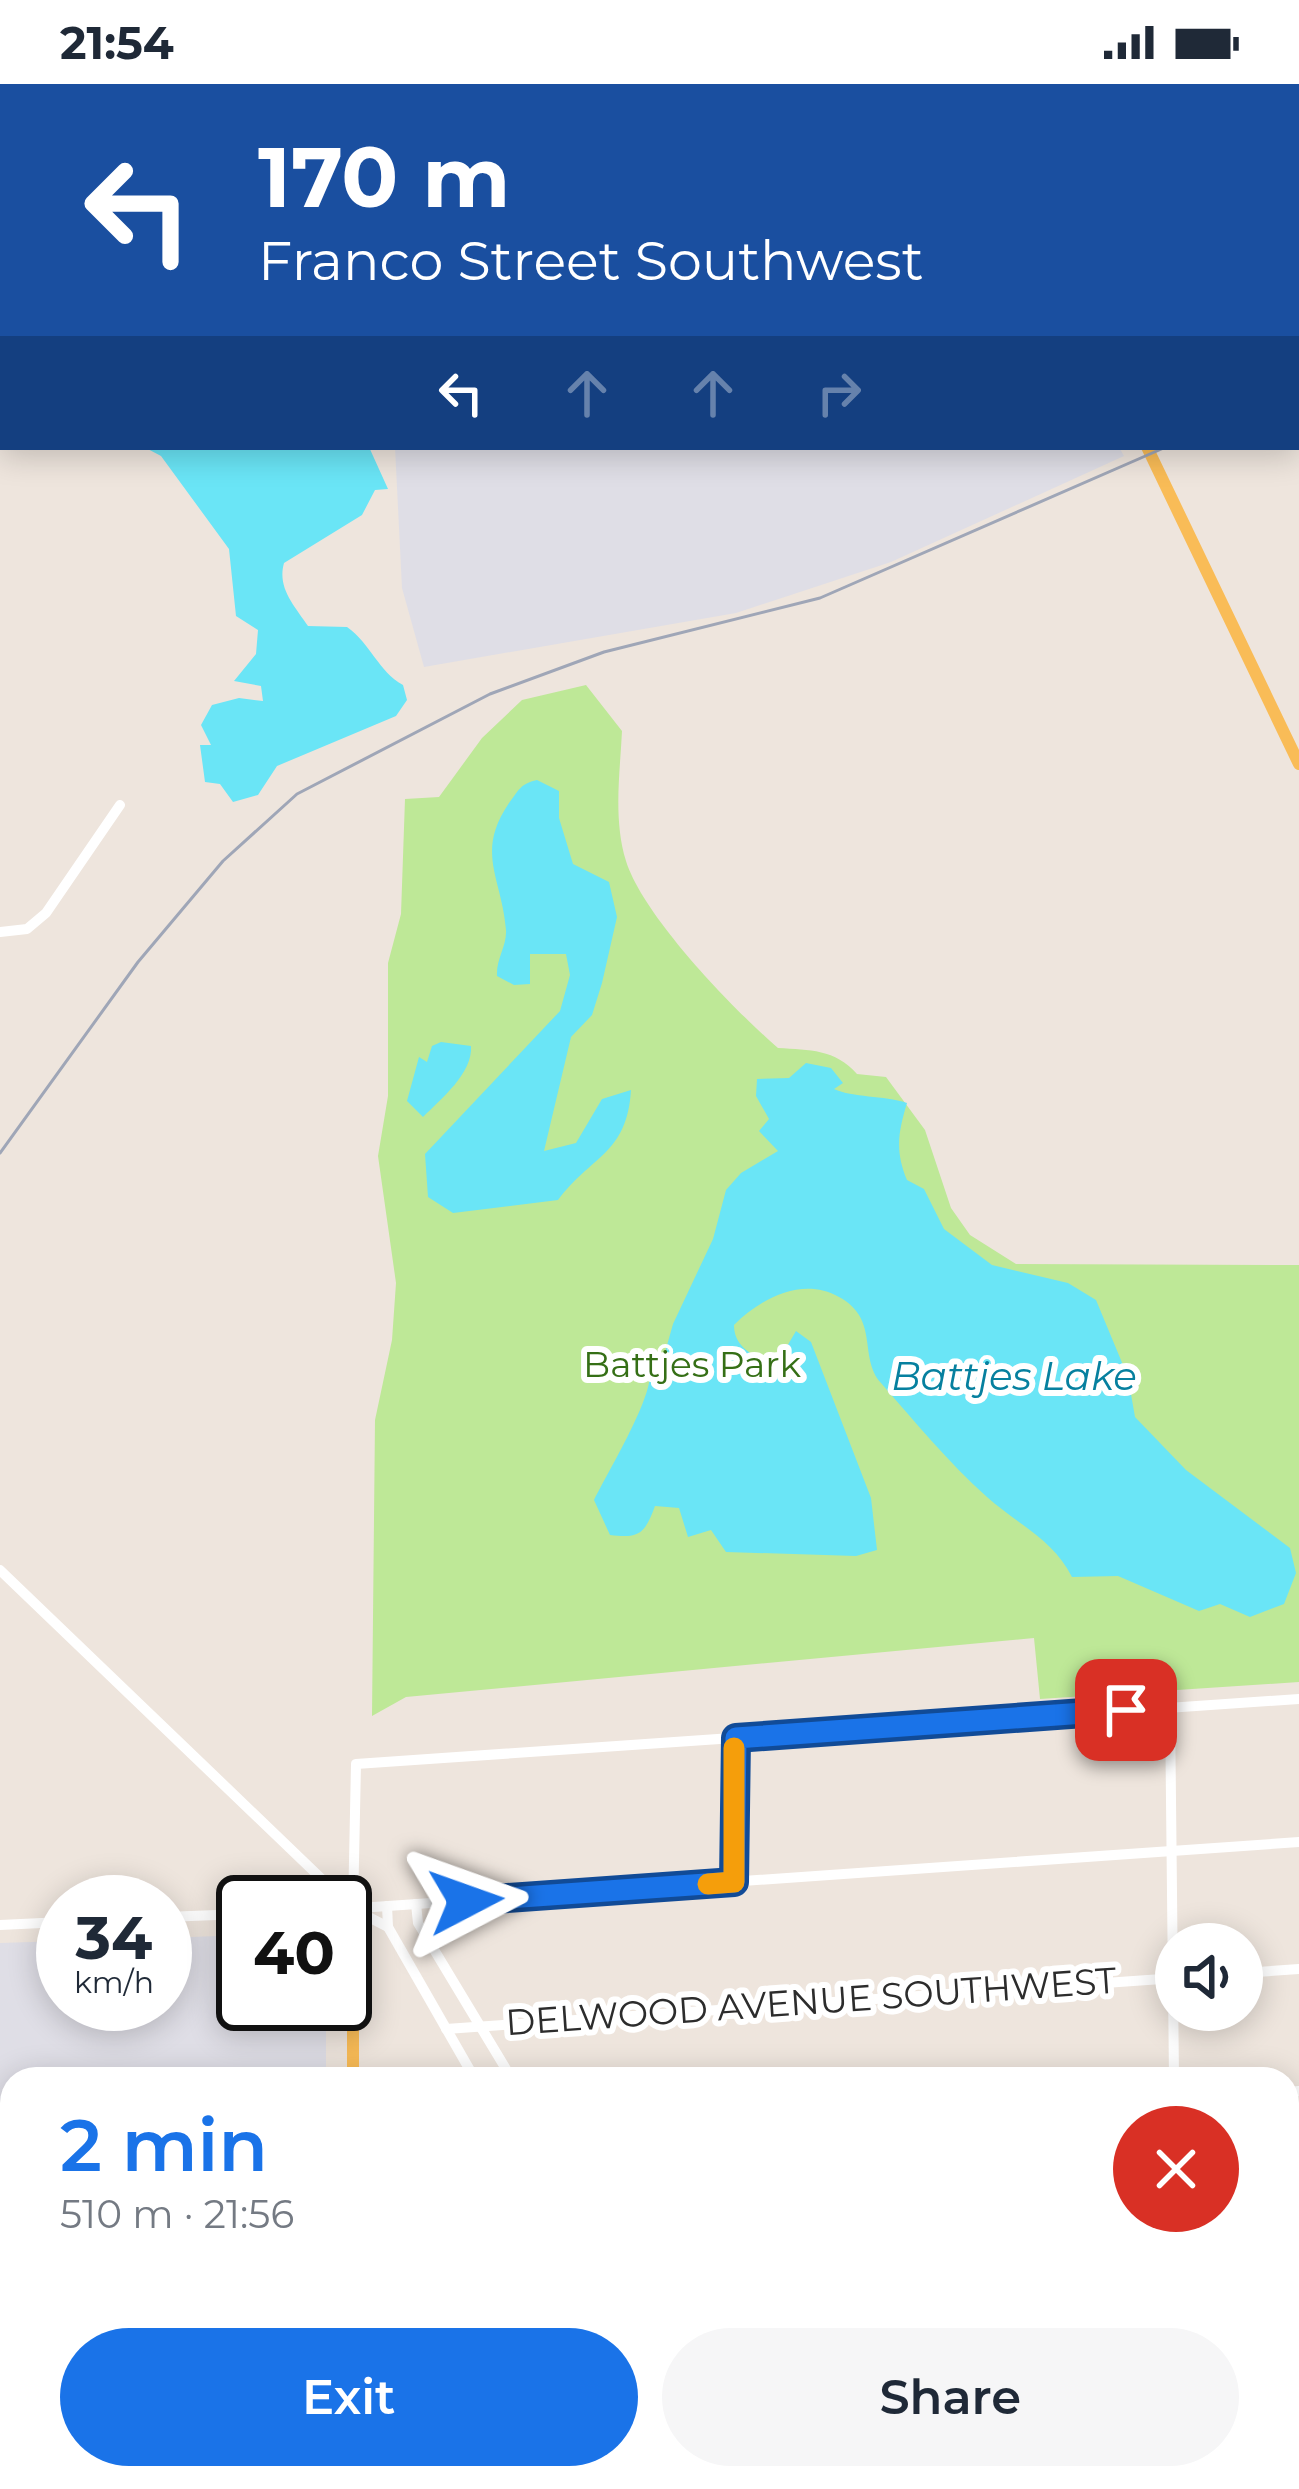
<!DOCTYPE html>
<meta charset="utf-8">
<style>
body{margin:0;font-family:Montserrat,sans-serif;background:#f6f6f7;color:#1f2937;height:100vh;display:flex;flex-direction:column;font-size:45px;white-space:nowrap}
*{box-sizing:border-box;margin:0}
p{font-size:39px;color:#747a83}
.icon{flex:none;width:66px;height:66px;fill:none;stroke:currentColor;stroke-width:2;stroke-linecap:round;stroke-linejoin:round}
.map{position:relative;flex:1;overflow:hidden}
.panel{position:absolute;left:0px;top:1983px;width:1299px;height:423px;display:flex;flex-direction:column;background:#fff;border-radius:36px 36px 0 0;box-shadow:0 6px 30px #0003}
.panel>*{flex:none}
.guide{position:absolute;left:0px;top:0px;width:1299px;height:366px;box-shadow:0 6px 30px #0003;background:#1a4fa0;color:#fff;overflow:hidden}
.fabs{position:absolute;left:1155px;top:1839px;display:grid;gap:24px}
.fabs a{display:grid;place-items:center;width:108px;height:108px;border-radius:50%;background:#fff;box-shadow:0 6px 30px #0003;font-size:60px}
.speed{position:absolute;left:36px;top:1791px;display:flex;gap:24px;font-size:60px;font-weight:700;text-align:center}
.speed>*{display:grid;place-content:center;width:156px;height:156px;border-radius:50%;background:#fff;box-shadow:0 6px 30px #0003;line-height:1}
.speed small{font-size:30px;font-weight:400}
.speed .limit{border:6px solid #111;border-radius:18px;background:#fff;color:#111}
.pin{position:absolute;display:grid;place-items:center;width:102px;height:102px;color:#fff;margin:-51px;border-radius:24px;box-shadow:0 6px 18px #0006}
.me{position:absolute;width:132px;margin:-66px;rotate:86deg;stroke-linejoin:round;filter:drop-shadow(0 0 9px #0008)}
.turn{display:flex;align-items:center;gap:42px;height:252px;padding:0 60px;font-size:54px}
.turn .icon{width:156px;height:156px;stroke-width:2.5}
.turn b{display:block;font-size:84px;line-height:102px}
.lanes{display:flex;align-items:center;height:114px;padding:0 60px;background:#0003;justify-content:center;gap:60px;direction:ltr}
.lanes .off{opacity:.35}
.round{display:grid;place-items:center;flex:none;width:126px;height:126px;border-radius:63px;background:#f6f6f7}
.overview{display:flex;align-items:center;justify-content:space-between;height:204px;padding:0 60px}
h1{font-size:72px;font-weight:600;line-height:90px;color:#1a73e8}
.action{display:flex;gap:24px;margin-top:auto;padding:24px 60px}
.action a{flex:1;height:138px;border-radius:72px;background:#1a73e8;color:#fff;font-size:48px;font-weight:600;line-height:138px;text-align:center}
.action a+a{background:#f6f6f7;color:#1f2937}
.status{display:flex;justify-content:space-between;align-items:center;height:84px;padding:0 60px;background:#fff;direction:ltr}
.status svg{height:33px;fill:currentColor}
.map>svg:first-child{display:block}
.industrial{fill:#dfdee6}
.green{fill:#bee897}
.water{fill:#6ae5f6}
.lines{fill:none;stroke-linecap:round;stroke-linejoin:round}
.minor{stroke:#fff;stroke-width:10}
.major{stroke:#f9bc57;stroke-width:12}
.rail{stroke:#9fa6b7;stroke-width:3}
.route-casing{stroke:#114b97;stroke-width:30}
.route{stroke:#1a73e8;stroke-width:21}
.slow{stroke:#f59e0b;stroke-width:21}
.labels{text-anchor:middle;stroke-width:12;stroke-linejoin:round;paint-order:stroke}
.park-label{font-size:36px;fill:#356f16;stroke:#fff}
.street-label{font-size:36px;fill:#2c2c2c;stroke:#fff}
.water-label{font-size:39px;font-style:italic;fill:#06809f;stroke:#fff}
</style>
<div class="status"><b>21:54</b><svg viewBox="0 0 49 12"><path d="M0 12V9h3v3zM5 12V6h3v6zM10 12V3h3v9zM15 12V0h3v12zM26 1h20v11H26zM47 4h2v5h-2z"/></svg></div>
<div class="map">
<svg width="1299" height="2405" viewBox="0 0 1299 2405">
<rect width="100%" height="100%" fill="#eee5dd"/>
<g class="industrial">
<path d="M395 363H1119L1124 372 891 478 736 529 424 583 402 504Z"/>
<path d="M243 1851V1920H326V1995H12V2394H251V2405H0V1859L63 1857V1920H165V1854Z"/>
</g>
<path class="green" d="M586 601 622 647C620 689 613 735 626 777 643 832 734 926 778 964 810 966 835 965 857 990L886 993 925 1046 951 1124 970 1151 1016 1180 1299 1181V1598L1040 1615 1034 1554 406 1613 372 1632 375 1336 392 1256 396 1199 378 1072 388 1012V879L401 830 405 715 439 713 482 654 522 616Z"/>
<g class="water">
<path d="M144 363H369L388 405 375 406 362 431 284 479C277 504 294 521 308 542L347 543C371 560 378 587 403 601L407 616 396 632 277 682 258 711 233 718 220 700 205 698 200 661H211L201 641 212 621 239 614 263 617 261 602 234 597 256 570 258 546 236 532 229 465 161 372Z"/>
<path d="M537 696 559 707V734L573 780 609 798 617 833 602 899 592 931 571 953 544 1067 576 1059 602 1015 631 1006C627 1070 592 1071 558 1116L453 1129 428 1113 425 1070 560 927 570 891 566 870H530V900L514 901 497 892C496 875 507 862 506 846 502 794 475 769 509 719 519 706 520 700 537 696Z"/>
<path d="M441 958 471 962C473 989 441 1015 423 1033L407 1017 419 973 427 978 432 962Z"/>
<path d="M806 979 831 984 843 999 834 1005C853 1014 883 1011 907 1019 898 1049 895 1067 907 1096L924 1105 944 1145 992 1181 1068 1199 1096 1216 1128 1293 1135 1333 1186 1386 1290 1464 1296 1489 1284 1520 1250 1533 1220 1520 1199 1527 1118 1492 1072 1493C1053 1455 1017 1440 987 1413 948 1378 915 1338 881 1299 858 1273 880 1235 839 1213 802 1192 760 1215 734 1241 734 1262 751 1270 767 1279L779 1276 796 1247 811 1258 871 1414 877 1466 856 1472 726 1468 711 1446 688 1453 679 1424 655 1422C645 1449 640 1455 610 1451L594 1416C609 1386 652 1315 650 1288L662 1279 673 1240 713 1155 726 1106 741 1089 778 1067 759 1047 769 1035 756 1012 757 995 789 994Z"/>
</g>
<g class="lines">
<g class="minor">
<path d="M370 3V0"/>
<path d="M0 78H3"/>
<path d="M0 848 27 845 46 829 120 721"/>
<path d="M0 1486 353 1825 388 1843"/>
<path d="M1170 1623 1174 1995"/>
<path d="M734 1798 736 1654"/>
<path d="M416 1820 418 1839 512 1995"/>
<path d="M387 1822 388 1843 475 1995"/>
<path d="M345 1825 1299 1758"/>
<path d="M353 1825 356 1680 1299 1615"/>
<path d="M165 1833 243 1830"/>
<path d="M0 1841 63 1838"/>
<path d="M1242 1889 1299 1885"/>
<path d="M446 1945 1176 1894"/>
<path d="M1287 2008 1299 2007"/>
<path d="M1287 2131 1299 2130"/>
<path d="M1287 2254 1299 2253"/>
<path d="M1287 2380 1299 2379"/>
<path d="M709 2394 716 2405"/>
<path d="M745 2394 752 2405"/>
<path d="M1178 2394V2405"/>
<path d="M909 2405 1074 2394"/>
</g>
<g class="major">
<path d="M972 0 974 3"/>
<path d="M1147 363 1299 680"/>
<path d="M353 1825V1995"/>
<path d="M353 2405 354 2394"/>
</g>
<g class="rail">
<path d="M1252 0 1254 3"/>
<path d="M1296 69 1299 73"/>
<path d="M1296 324H1299"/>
<path d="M0 1069 138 878 223 777 297 710 490 610 604 568 820 514 1166 363"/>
</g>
</g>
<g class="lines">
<g class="route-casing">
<path id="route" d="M466 1817 734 1798 736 1654 1126 1626"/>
</g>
<use href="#route" class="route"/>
<path class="slow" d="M708 1800 734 1798V1664"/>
</g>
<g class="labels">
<g class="park-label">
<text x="692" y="1293">Battjes Park</text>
</g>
<g class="street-label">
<text transform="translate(811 1917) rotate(-4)" y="13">DELWOOD AVENUE SOUTHWEST</text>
</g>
<g class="water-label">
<text x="1014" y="1306">Battjes Lake</text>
</g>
</g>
</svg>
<div class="fabs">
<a><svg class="icon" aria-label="sound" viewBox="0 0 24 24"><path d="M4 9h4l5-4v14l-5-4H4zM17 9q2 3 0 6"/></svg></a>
</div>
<div class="speed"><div>34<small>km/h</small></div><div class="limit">40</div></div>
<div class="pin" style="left:1126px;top:1626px;background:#d93025"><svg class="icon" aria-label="arrive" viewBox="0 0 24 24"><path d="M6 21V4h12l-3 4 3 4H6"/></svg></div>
<svg class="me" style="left:466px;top:1817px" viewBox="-20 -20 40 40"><path d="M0-17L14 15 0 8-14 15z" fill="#1a73e8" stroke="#fff" stroke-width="4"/></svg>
<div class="guide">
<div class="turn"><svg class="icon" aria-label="left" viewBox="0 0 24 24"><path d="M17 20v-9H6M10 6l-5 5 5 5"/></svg><div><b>170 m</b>Franco Street Southwest</div></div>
<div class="lanes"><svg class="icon" aria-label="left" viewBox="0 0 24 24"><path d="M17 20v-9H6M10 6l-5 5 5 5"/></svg><svg class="icon off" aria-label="ahead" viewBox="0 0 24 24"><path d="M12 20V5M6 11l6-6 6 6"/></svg><svg class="icon off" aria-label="ahead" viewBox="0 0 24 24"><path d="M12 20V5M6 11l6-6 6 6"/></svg><svg class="icon off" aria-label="right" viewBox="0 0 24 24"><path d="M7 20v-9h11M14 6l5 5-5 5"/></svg></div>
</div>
<section class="panel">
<div class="overview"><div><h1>2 min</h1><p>510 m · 21:56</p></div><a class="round" style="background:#d93025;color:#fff"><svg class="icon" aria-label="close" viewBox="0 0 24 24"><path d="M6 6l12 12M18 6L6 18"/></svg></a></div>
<div class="action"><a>Exit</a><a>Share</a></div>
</section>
</div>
